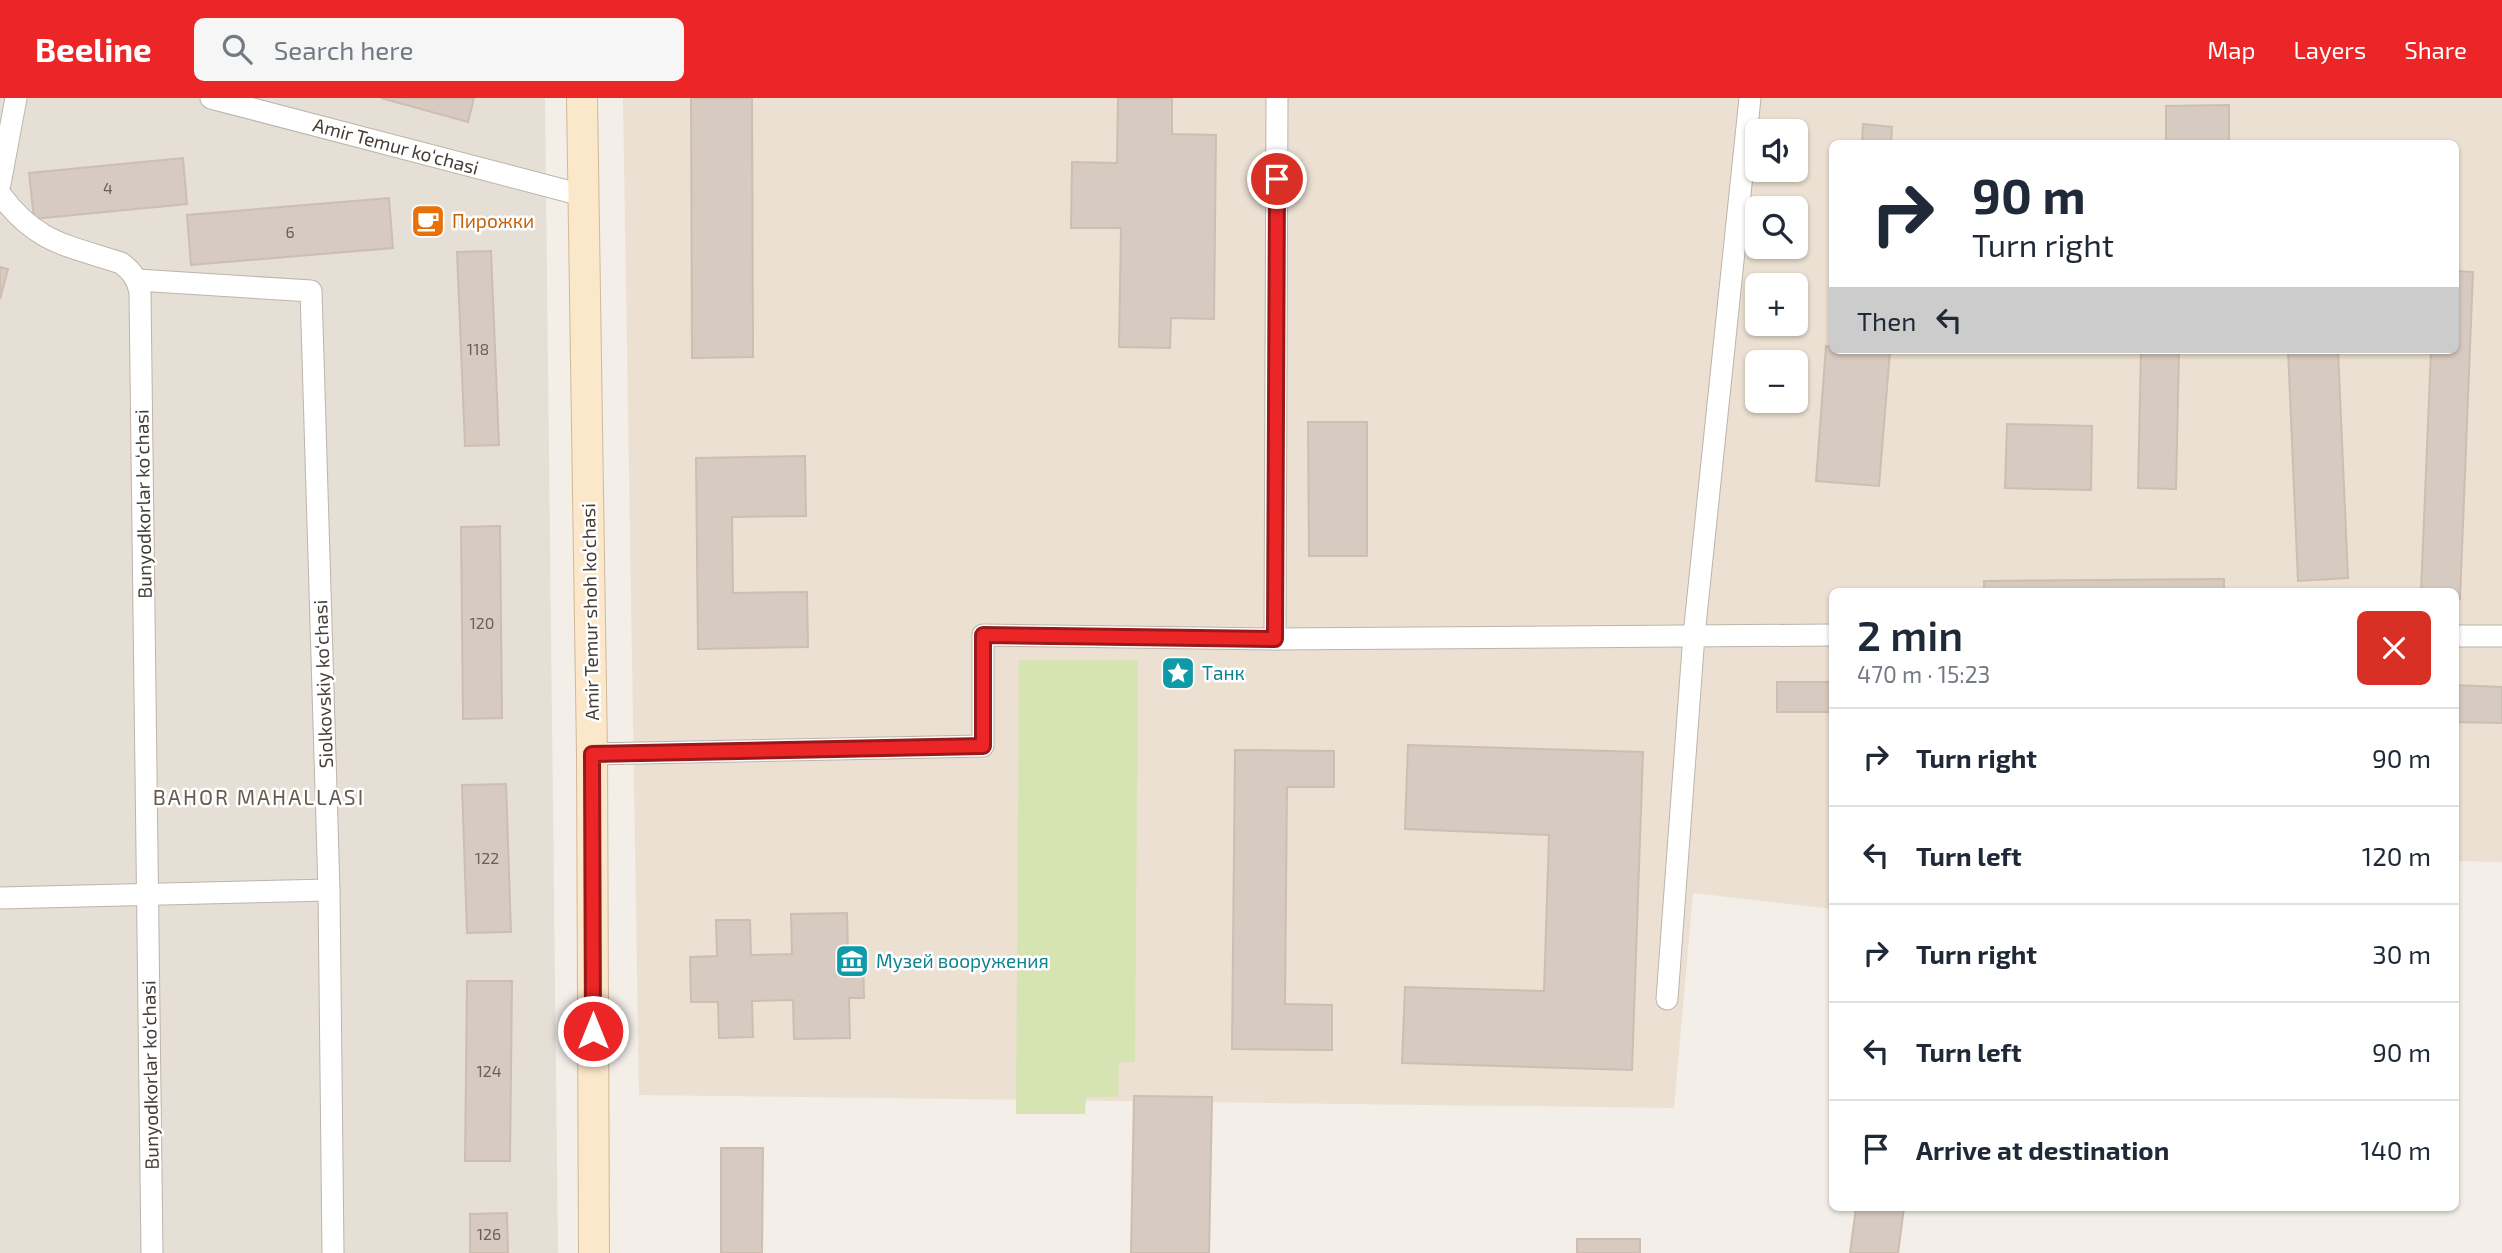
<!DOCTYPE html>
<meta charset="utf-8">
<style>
body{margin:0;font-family:"Exo 2",sans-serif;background:#f6f6f7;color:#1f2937;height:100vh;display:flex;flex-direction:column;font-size:26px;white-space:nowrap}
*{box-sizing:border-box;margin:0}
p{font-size:23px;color:#747a83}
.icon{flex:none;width:38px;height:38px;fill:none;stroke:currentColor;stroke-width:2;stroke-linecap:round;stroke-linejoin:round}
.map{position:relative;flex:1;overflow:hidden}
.side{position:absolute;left:1829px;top:490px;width:630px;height:623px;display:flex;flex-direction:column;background:#fff;border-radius:10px;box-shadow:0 2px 5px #0004}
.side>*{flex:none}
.top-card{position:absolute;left:1829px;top:42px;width:630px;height:214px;border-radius:10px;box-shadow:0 2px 5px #0004;background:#fff;color:#1f2937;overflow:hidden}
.tools{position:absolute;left:1745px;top:21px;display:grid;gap:14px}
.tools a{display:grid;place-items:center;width:63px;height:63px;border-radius:10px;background:#fff;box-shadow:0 2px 5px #0004;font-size:35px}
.pin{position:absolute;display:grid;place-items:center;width:60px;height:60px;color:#fff;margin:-30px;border:4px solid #fff;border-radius:50%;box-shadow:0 2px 7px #0007}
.me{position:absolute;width:77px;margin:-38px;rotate:0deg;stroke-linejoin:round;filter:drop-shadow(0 0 5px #0008)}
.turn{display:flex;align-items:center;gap:24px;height:147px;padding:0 28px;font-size:32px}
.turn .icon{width:91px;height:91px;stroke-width:2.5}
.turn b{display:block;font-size:49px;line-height:60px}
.then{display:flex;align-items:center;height:66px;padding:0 28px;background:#0003;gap:14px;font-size:26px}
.round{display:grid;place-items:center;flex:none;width:74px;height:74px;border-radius:10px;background:#f6f6f7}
.overview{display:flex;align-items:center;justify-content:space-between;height:119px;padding:0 28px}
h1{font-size:42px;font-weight:600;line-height:52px}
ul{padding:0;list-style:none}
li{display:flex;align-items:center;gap:21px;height:98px;padding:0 28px;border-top:2px solid #e0e1e3}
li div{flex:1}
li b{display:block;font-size:26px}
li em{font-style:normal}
header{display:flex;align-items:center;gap:42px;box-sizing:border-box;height:98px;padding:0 35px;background:#ec2527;color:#fff}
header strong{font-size:33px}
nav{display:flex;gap:38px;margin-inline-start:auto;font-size:24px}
.search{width:490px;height:63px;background:#f6f6f7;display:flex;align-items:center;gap:18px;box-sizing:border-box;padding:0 24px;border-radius:10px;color:#747a83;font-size:26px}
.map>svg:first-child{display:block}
.residential{fill:#e6dfd6}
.education{fill:#ebe0d2;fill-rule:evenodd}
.green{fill:#d6e4b3}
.building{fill:#d7cac1;stroke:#cebeb1;stroke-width:2}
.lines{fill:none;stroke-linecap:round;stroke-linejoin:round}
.street-casing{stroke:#bdb4ab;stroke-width:23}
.secondary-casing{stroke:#d0b99a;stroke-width:32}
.street{stroke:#fff;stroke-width:21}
.secondary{stroke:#fbe7c9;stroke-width:30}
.route-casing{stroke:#991819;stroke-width:18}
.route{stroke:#ec2527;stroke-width:12}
.labels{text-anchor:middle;stroke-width:5;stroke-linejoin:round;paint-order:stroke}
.number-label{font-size:16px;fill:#6a605a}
.street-label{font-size:19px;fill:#453d37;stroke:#fff}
.food-label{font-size:19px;fill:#c56008;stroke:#fff;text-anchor:start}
.culture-label{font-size:19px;fill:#0d838f;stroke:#fff;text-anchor:start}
.neighbourhood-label{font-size:21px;letter-spacing:2px;fill:#675a4f;stroke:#fff}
</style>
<header>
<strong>Beeline</strong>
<div class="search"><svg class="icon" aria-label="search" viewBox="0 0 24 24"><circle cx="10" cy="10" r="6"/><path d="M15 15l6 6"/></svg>Search here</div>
<nav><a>Map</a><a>Layers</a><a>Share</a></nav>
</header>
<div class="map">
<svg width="2502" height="1155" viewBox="0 0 2502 1155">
<rect width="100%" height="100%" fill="#f3eee8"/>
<path class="residential" d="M0 0H545L558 1155H0Z"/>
<path class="education" d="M623 0H2502V764L2455 763V494H1832V811L1693 795 1674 1010 639 997ZM1757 33H1796V72H1757ZM1832 46H2455V252H1832ZM1757 110H1796V149H1757ZM1757 187H1796V226H1757ZM1757 264H1796V303H1757Z"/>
<path class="green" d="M1019 562H1138L1135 964H1119L1118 999H1086L1085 1016H1016Z"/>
<g class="building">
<path d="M381 0H474L468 24Z"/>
<path d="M691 0H752L753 259 692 260Z"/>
<path d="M1118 0H1172V36L1216 37 1214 221 1171 220 1170 250 1119 249 1121 130H1071L1072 64 1117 65Z"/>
<path d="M2229 7V46H2166V8Z"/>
<path d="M1863 26 1892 29 1891 46H1862Z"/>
<path d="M183 60 187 106 34 121 29 75Z"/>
<path d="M389 100 393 150 191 167 187 117Z"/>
<path d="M491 153 499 347 465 348 457 154Z"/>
<path d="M0 169 8 171 0 201Z"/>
<path d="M2455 173 2473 174 2460 501 2455 500V494H2421L2431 252H2455Z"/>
<path d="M1826 248 1832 249V252L1890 253 1879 388 1816 383Z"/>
<path d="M2141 252H2179L2176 391 2138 390Z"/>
<path d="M2288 252H2338L2348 480 2298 483Z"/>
<path d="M1308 324H1367V458H1309Z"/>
<path d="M2007 326 2092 328 2091 392 2005 390Z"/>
<path d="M805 358 806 418 732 419 733 495 807 494 808 549 698 551 696 360Z"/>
<path d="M500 428 502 620 463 621 461 429Z"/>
<path d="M2224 481V494H1984V483Z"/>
<rect x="1777" y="584" width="55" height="30"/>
<path d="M2455 587 2502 589V625L2455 624Z"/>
<path d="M1408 647 1643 654 1632 972 1402 965 1405 889 1544 893 1549 737 1405 731Z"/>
<path d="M1235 652 1334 653V689H1287L1285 906 1332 907V952L1232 951Z"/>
<path d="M506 686 511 834 467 835 462 687Z"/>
<path d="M847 815 848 855 863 854 864 900H849L850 940 794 941 793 902 752 903 753 939 719 940 718 904H691L690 859 717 858 716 822H750L751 857 792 856 791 816Z"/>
<path d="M467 883H512L510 1063H465Z"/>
<path d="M1134 998 1212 999 1209 1155H1131Z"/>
<path d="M721 1050H763L762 1155H721Z"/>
<path d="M1856 1110H1904L1898 1155H1850Z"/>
<path d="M507 1115 508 1155H470V1116Z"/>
<rect x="1577" y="1141" width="63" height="14"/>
</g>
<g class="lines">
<g class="street-casing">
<g id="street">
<path d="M211 0 582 97"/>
<path d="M0 86 16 0"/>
<path d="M0 96C36 145 66 147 121 165 132 173 137 181 140 194L152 1155"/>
<path d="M137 182 311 193 329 792 333 1155"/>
<path d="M2455 538H2502"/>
<path d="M1275 541 1277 0"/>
<path d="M592 656 983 648V537L1275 541 1832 537"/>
<path d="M0 800 329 792"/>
<path d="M1667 901 1694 537 1750 0"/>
</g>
</g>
<g class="secondary-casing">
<path id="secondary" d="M582 0 592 656 594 1155"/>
</g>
<use href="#street" class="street"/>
<use href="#secondary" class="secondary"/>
</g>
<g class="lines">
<g class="route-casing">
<path id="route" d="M593 933 592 656 983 648V537L1275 541 1277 81"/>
</g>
<use href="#route" class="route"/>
</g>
<defs>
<g id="cafe-square" transform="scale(1.75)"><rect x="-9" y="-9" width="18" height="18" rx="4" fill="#e8710a" stroke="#fff"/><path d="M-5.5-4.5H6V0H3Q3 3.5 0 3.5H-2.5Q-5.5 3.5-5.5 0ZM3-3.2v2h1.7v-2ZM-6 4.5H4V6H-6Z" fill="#fff"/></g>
<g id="sight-square" transform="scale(1.75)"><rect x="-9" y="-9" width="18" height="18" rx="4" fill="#0f9aa8" stroke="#fff"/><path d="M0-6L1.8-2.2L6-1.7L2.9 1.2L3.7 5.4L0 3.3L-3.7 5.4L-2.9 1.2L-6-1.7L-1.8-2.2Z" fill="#fff"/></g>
<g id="museum-square" transform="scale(1.75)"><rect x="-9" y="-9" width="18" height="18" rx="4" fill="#0f9aa8" stroke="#fff"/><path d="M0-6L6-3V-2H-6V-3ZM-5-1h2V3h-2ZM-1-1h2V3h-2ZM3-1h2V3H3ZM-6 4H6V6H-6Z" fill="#fff"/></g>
</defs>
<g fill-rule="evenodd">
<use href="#cafe-square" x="428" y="123"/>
<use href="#sight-square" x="1178" y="575"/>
<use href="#museum-square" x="852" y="863"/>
</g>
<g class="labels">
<g class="number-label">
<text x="108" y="96">4</text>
<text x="290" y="140">6</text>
<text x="478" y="257">118</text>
<text x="482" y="531">120</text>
<text x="487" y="766">122</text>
<text x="489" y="979">124</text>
<text x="489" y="1142">126</text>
</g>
<g class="street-label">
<text transform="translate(396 48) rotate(15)" y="7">Amir Temur ko‘chasi</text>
<text transform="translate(143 406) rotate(-91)" y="7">Bunyodkorlar ko‘chasi</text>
<text transform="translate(590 514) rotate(-91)" y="7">Amir Temur shoh ko‘chasi</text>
<text transform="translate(323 586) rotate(-92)" y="7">Siolkovskiy ko‘chasi</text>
<text transform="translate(150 977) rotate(-91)" y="7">Bunyodkorlar ko‘chasi</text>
</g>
<g class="food-label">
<text x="452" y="130">Пирожки</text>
</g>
<g class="culture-label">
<text x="1202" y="582">Танк</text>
<text x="876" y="870">Музей вооружения</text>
</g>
<g class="neighbourhood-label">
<text x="259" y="707">BAHOR MAHALLASI</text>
</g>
</g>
</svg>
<div class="tools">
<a><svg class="icon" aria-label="sound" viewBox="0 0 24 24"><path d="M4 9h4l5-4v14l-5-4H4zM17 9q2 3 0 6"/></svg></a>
<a><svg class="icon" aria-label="search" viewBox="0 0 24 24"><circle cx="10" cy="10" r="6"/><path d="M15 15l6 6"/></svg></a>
<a>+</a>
<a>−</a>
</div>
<div class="pin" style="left:1277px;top:81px;background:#d93025"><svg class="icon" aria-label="arrive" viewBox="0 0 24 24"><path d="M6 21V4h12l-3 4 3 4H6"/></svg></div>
<svg class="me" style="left:593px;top:933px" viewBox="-20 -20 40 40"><circle r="17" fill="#ec2527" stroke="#fff" stroke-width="3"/><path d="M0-11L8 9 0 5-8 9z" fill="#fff"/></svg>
<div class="top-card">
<div class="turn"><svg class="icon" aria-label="right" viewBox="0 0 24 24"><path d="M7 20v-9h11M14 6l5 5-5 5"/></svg><div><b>90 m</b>Turn right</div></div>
<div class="then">Then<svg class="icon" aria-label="left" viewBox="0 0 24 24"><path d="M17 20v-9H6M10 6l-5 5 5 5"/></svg></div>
</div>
<section class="side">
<div class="overview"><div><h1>2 min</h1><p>470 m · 15:23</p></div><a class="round" style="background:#d93025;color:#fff"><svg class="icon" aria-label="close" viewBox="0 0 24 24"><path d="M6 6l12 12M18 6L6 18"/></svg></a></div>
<ul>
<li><svg class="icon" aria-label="right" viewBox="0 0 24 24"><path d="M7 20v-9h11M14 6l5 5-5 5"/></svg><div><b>Turn right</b></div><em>90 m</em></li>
<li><svg class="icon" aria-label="left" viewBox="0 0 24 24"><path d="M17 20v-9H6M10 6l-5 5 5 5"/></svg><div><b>Turn left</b></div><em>120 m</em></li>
<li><svg class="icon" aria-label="right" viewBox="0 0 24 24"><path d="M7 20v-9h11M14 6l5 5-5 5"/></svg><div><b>Turn right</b></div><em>30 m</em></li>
<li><svg class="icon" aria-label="left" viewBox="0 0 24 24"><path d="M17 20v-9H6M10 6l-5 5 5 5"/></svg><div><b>Turn left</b></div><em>90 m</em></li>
<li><svg class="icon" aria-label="arrive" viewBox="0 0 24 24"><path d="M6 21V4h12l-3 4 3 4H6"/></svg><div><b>Arrive at destination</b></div><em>140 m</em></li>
</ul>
</section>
</div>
